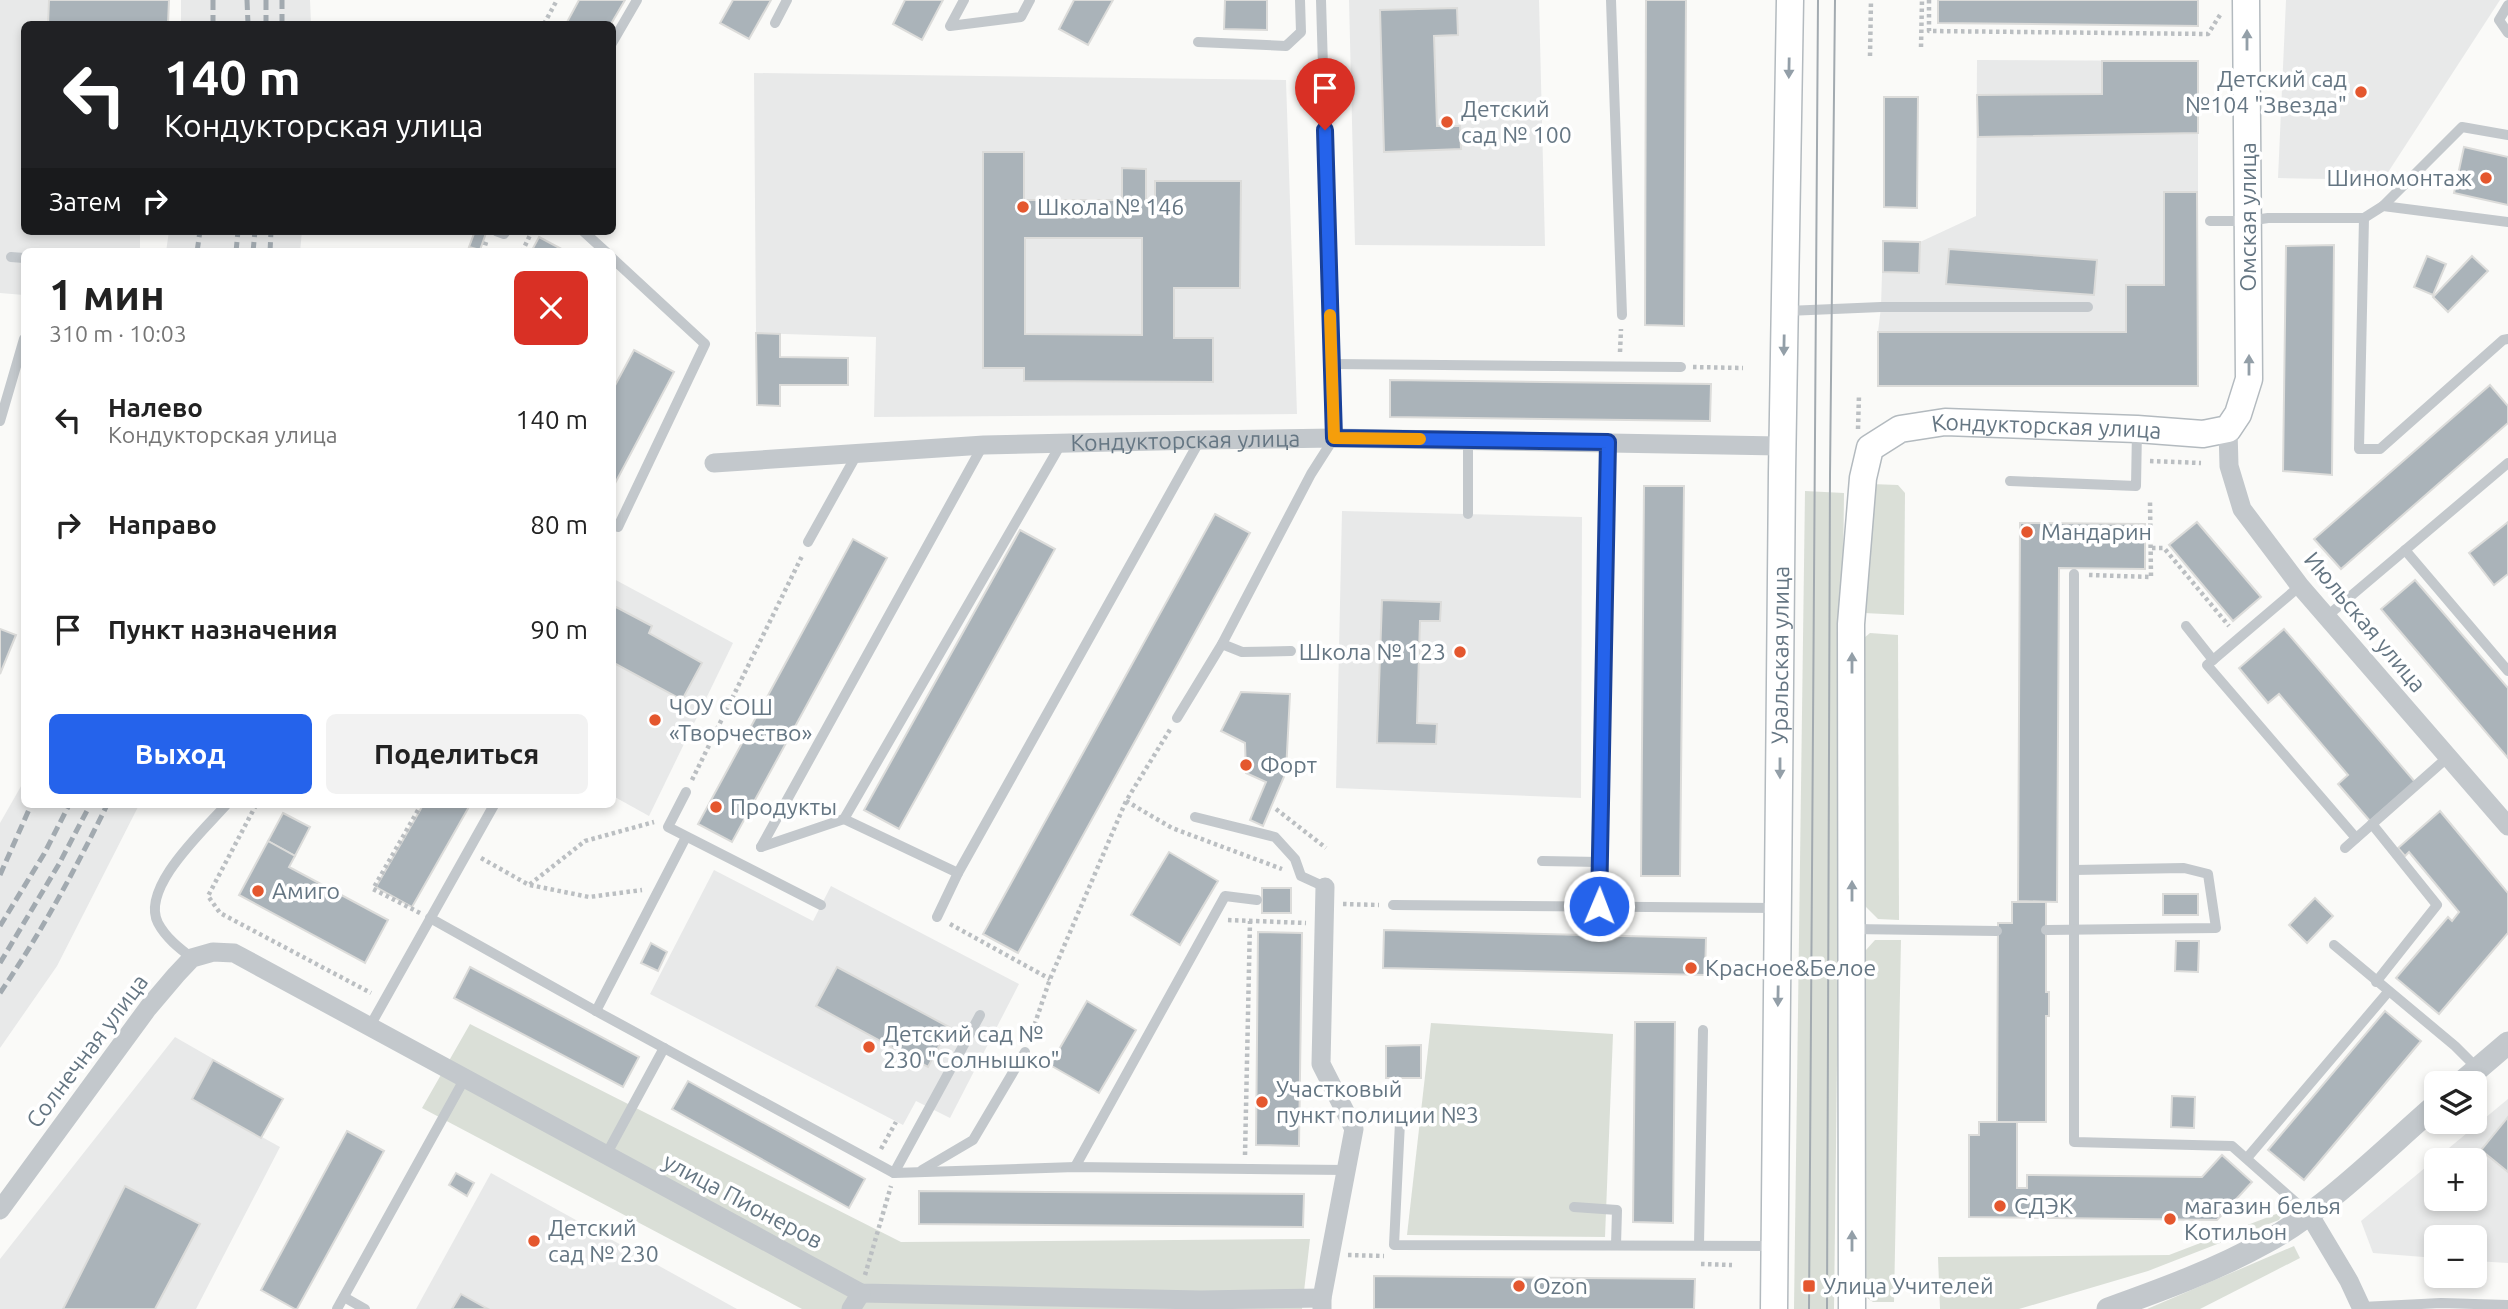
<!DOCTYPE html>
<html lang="ru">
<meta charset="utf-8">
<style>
body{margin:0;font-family:Ubuntu,sans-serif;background:#f2f2f2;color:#222;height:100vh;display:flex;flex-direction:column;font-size:26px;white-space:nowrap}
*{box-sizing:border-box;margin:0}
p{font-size:23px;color:#767676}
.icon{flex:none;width:38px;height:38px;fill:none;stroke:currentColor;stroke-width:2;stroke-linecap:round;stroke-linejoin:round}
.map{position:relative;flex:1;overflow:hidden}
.details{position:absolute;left:21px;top:248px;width:595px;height:560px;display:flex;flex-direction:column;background:#fff;border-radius:10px;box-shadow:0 4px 10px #0003}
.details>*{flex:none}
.banner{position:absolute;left:21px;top:21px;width:595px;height:214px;border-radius:10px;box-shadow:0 4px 10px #0003;background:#202124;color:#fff;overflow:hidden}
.buttons{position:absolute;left:2424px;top:1071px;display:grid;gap:14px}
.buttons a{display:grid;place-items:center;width:63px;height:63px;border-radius:10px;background:#fff;box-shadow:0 4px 10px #0003;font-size:35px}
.pin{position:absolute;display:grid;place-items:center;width:60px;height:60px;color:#fff;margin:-72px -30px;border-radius:50% 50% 50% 0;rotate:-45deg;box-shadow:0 0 7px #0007}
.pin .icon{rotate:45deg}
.me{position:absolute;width:77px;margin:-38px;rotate:1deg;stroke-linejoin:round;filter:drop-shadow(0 0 5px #0008)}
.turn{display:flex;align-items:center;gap:24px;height:147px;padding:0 28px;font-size:32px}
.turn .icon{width:91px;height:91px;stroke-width:2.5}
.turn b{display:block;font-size:49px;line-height:60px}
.then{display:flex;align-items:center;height:66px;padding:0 28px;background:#0003;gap:14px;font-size:26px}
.round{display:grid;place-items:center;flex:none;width:74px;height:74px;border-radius:10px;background:#f2f2f2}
.headline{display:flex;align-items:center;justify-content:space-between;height:119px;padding:0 28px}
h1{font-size:42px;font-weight:600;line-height:52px}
.cta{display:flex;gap:14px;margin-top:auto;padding:14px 28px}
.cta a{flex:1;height:80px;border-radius:10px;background:#2563eb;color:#fff;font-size:28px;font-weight:600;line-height:80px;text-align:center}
.cta a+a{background:#f2f2f2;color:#222}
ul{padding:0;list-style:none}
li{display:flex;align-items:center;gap:21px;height:105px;padding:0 28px}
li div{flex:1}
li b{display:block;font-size:26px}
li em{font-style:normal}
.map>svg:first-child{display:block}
.built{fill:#e8e9e9;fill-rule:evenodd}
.green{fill:#dadfd7}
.building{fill:#aab3b9;stroke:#dcdcda;stroke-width:2;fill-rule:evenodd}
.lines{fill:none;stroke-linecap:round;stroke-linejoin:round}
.secondary-casing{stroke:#b3babf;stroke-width:29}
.path{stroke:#bbbfc2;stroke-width:4.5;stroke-dasharray:3.5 3.5;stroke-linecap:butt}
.service{stroke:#c3c8cc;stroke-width:10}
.minor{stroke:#c3c8cc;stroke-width:19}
.tertiary{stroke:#c3c8cc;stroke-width:23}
.secondary{stroke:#fff;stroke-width:26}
.tram{stroke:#a2aab0;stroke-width:2}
.rail{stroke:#a2aab0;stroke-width:5;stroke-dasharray:10 5;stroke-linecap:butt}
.oneway{fill:#939fa8}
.route-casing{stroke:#184099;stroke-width:18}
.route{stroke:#2563eb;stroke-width:12}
.slow{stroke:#f59e0b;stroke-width:12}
.poi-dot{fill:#e4572e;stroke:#fff;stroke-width:2.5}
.labels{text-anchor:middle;stroke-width:7;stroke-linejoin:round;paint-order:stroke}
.poi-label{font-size:23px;fill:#657683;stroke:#fff;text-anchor:start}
.street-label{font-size:23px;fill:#657683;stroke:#fff}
</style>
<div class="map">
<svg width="2508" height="1309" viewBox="0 0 2508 1309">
<rect width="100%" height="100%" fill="#fafaf8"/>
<g class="built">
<path d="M0 0H169L168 24H24V231H140V252H24V295L0 293Z"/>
<path d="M181 0H310L311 24H181Z"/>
<path d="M1349 0H1539L1545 246 1355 245Z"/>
<path d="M2286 0H2500L2383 180 2278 178Z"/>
<path d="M1977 60 2198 61V386H1878V332L1881 307 1883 241 1920 242 1976 216Z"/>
<path d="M754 73 1286 80 1297 414 874 417 876 337 756 333Z"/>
<path d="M169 231H302L300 252H166Z"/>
<path d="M1342 511 1582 517 1581 798 1336 788Z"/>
<path d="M612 578 733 643 649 816 613 796Z"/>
<path d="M24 781V805H139L57 966 0 1048V823Z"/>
<path d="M714 870 813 921 831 886 1019 984 950 1118 916 1101 903 1125 650 994Z"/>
<path d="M175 1037 283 1099 262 1137 280 1147 196 1309H0V1259Z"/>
<path d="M2508 1099V1263L2475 1261 2474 1237H2436V1258L2373 1253 2361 1221ZM2436 1160H2474V1199H2436Z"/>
<path d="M491 1173 737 1309H416Z"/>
</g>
<g class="green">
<path d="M1871 484 1898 485 1905 493 1904 615 1864 613Z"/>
<path d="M1805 491 1844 493 1834 1309H1794Z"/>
<path d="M1870 633 1898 635 1899 920 1878 919 1863 904 1864 638Z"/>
<path d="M1875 940H1901L1894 1302H1873L1863 1295 1859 963 1866 950Z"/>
<path d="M1431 1023 1613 1034 1605 1237 1407 1235Z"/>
<path d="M470 1024 901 1242 1310 1239 1302 1309H802L422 1108Z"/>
<path d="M2284 1211 2279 1220 2148 1271 2019 1309H1940L1938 1257 2169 1255Z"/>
<path d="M2294 1246 2300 1258 2200 1309H2147Z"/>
</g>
<g class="building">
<path d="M49 0H169L168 24H48Z"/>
<path d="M579 0H625L611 24H566Z"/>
<path d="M733 0H771L749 39 720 23Z"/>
<path d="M905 0H943L922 40 893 24Z"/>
<path d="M1074 0H1113L1088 45 1059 29Z"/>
<path d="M1225 0H1267V30L1224 29Z"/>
<path d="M1646 0H1686L1684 326 1645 325Z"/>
<path d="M1938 0H2198V26L1938 23Z"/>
<path d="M1457 8 1458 35 1434 36 1437 126H1460L1461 149 1384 152 1380 10Z"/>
<path d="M2102 61H2198V133L1978 137 1977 95 2102 94Z"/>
<path d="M1884 97H1918L1917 208 1884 207Z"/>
<path d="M2464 147 2508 157V205L2454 193Z"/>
<path d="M983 152H1024V200H1122V168L1146 169V199H1155V181H1241L1240 288H1174V338H1213V382L1024 381V368H983ZM1025 238H1142V335L1025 334Z"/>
<path d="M2164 192H2197L2198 386H1878V332H2126V285H2164Z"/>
<path d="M475 231 486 233 480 250 469 247Z"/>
<path d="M539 237 567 252H531Z"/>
<path d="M1883 241 1920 242 1919 273 1883 272Z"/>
<path d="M2334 245 2332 475 2283 471 2286 246Z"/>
<path d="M1949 249 2097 260 2094 295 1946 284Z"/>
<path d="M2427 256 2446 264 2433 295 2414 287Z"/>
<path d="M2472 256 2488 271 2448 312 2433 297Z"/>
<path d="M756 333 780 334V357L848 358V385H780V406L757 405Z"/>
<path d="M634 350 674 372 612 489V391Z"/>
<path d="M1390 380 1711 384 1710 421 1390 417Z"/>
<path d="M2490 385 2508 406V423L2341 569 2314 539Z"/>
<path d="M1644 486H1684L1680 876H1641Z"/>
<path d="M1215 514 1250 533 1018 953 983 934Z"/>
<path d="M2197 522 2261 597 2233 621 2169 545Z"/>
<path d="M2508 522V574L2494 585 2469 553Z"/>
<path d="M2020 523 2145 524V569L2059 568 2057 902 2018 901Z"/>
<path d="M1020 530 1055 549 899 829 864 810Z"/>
<path d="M853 539 887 558 732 842 698 824Z"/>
<path d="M2415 580 2508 688V758L2381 609Z"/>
<path d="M1382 600 1441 602 1440 621H1420L1417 723 1437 724 1436 744 1377 743Z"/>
<path d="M616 607 652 626 649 633 702 663 682 700 612 662V613Z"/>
<path d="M0 629 16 635 0 674Z"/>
<path d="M2284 629 2415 782 2370 821 2338 784 2348 775 2279 694 2268 703 2239 668Z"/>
<path d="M1241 692 1290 694 1286 772 1263 826 1250 820 1266 782 1246 773 1245 743 1221 731Z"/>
<path d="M423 805H470L412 907 376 887Z"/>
<path d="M2440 811 2508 893V933L2439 1014 2396 978 2448 917 2452 921 2459 912 2409 852 2405 856 2398 848Z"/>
<path d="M283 813 310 827 295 856 268 841Z"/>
<path d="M268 841 295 856 289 867 388 920 365 963 239 895Z"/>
<path d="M1169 852 1218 881 1180 945 1131 915Z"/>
<rect x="1262" y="888" width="29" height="25"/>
<rect x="2163" y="894" width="35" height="21"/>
<path d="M2315 898 2333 916 2307 943 2289 925Z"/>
<path d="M2012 902H2046V992H2049V1016H2046V1122H1997L1998 923H2012Z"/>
<path d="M1384 930 1706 938 1705 975 1383 968Z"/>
<path d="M1258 932 1302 933 1299 1146 1256 1145Z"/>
<path d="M2176 941H2199L2198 972 2175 971Z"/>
<path d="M651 943 667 952 658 971 641 963Z"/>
<path d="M470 967 639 1057 623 1087 454 998Z"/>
<path d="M837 967 949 1027 928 1067 816 1006Z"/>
<path d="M1087 1001 1136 1030 1099 1093 1050 1065Z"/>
<path d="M2385 1011 2421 1041 2304 1180 2268 1150Z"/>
<path d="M1635 1022H1675L1673 1223 1633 1222Z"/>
<path d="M1421 1045V1078H1386V1046Z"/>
<path d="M213 1060 283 1099 261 1138 192 1099Z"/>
<path d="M688 1081 865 1179 849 1208 672 1109Z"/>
<path d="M2172 1096 2195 1097 2194 1128 2171 1127Z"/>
<path d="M2508 1117V1172L2481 1150Z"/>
<path d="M1979 1122H2017V1188H2027V1175L2202 1177 2222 1155 2252 1182 2217 1220 1969 1217V1135H1979Z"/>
<path d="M347 1131 384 1151 297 1309H295L261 1290Z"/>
<path d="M456 1173 474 1183 467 1196 449 1185Z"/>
<path d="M125 1186 200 1224 155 1309H63Z"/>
<path d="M919 1191 1304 1194 1303 1227 919 1224Z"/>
<path d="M1374 1276 1695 1279 1694 1309H1374Z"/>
<path d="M461 1294 488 1309H452Z"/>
</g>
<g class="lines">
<g class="secondary-casing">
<g id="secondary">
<path id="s2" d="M1774 1309 1782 473 1790 0"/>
<path id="s3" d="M1852 1309 1851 624 1863 478 1870 448 1900 429 1945 422 2137 429 2203 434 2228 429 2238 414 2249 379 2246 0"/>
</g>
</g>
<g class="path">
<path d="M1929 0V31L2208 34 2220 15"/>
<path d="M544 24 557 0"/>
<path d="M1921 47 1922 0"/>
<path d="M1870 56 1871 0"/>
<path d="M483 252 487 239"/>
<path d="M522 252 532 231"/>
<path d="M1620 352 1621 329"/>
<path d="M1693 367 1743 368"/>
<path d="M1858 429 1859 395"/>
<path d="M2150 461 2201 463"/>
<path d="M2152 548H2164L2229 626"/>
<path d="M2089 575 2151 577 2150 502"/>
<path d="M692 780 802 556"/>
<path d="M1126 801 1172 828 1282 869"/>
<path d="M256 805 208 896 220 913 371 993"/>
<path d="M1276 809 1326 848"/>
<path d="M481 858 529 885 585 841 654 822"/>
<path d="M530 885 589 897 642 890"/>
<path d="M1343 904 1379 905"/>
<path d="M420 913 373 889 421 805"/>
<path d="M1228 920 1306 923"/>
<path d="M950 924 1050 979"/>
<path d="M1030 1038 1050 979 1126 801 1171 728"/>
<path d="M881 1149 896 1122"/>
<path d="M1245 1155 1250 921"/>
<path d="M1348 1255 1384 1256"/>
<path d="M1701 1264 1732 1265"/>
<path d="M865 1275 891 1186"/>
</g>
<g class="service">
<path d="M964 0 950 26 1021 17 1030 0"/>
<path d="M1611 0 1622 315"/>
<path d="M2508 5 2499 20 2508 33"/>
<path d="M775 23 787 0"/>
<path d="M1198 42 1286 46 1301 32 1300 0"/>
<path d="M612 43 637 0"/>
<path d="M2383 206 2462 127 2508 135"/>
<path d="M2364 218 2359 449H2380L2503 340 2508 339"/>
<path d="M2210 221H2248L2268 218H2364L2383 206 2508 222"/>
<path d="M496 231 504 234 506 231"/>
<path d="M583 231 606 252"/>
<path d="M11 257 24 258"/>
<path d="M612 258 705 344 618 527"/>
<path d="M1787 311 1881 307H2088"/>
<path d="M1332 364 1681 367"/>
<path d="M0 421 24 339"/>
<path d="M2010 481 2136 486 2137 430"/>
<path d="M1468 514V440"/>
<path d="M808 542 857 454"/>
<path d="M2405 550 2508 671"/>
<path d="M2074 574V1142L2232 1146 2309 1214"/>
<path d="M2326 617 2508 463"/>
<path d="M2186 626 2213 660 2300 586"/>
<path d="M1222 644 1242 652 1291 651"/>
<path d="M2213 660 2207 665 2356 838"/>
<path d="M1177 718 1222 644 1311 474 1334 438 1321 0"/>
<path d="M686 792 668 827 821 905"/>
<path d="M1195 817 1275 837 1295 859 1301 876 1325 887"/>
<path d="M2372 824 2437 905 2376 982"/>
<path d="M761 847 983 445"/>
<path d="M761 847 844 819"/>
<path d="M2345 848 2448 757"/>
<path d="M1542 861 1600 862"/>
<path d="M958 873 844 819 1061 444"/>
<path d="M1393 905 1775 908"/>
<path d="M1599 906 1608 442"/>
<path d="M937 917 958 873 1200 440"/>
<path d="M430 918 596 1011 894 1173 980 1015"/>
<path d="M1852 929 1997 931"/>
<path d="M2046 930 2216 928 2208 874 2184 868 2074 870"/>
<path d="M2334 945 2455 1046 2478 1069"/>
<path d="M192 958C179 948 166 938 158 923 140 888 204 830 226 805"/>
<path d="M596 1011 686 837"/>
<path d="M370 1026 494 805"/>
<path d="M1400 1122 1394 1245 1775 1246"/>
<path d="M606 1155 664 1048"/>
<path d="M2247 1158 2388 992"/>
<path d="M1075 1167 1225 896 1257 900"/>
<path d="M922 1170 973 1140 1025 1052"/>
<path d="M894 1173 1075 1167 1346 1170"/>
<path d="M1574 1207 1617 1210 1616 1245"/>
<path d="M1699 1245 1703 1030"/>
<path d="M344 1297 365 1309"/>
<path d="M2362 1307 2441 1303 2508 1305"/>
<path d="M337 1309 465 1078"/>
</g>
<g class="minor">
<path d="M2228 429 2229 466 2242 509 2300 586 2508 826"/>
<path id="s1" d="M714 463 984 445 1200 440 1334 438 1783 446"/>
<path d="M0 1210 148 1008 176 975 192 958 213 952 234 953 861 1293 1201 1300 1322 1298"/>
<path d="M2309 1214 2349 1281 2362 1309"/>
<path d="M1322 1308V1298L1354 1129 1321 1064 1325 887"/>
<path d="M851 1309 861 1293"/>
</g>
<g class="tertiary">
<path d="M2461 1083 2508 1043"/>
<path d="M2108 1309C2161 1290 2216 1270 2266 1242 2325 1210 2384 1150 2436 1105"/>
</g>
<use href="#secondary" class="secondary"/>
<g class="tram">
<path d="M1809 1309 1818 0"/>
<path d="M1827 1309 1830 475 1835 0"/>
</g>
<g class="rail">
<path d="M213 0V24"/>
<path d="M247 0 248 24"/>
<path d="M266 0V24"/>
<path d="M282 24V0"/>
<path d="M197 252 200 231"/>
<path d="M236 252 238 231"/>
<path d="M253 252 255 231"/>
<path d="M270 252 271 231"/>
<path d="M0 875 31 805"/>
<path d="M0 926 44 854 69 805"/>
<path d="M0 963 59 864 90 805"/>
<path d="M0 993C41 933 75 870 107 805"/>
</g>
</g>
<defs><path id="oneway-solid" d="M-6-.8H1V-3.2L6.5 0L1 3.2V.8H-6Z" transform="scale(1.75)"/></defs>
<g class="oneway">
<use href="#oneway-solid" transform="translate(2247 40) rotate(-90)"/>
<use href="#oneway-solid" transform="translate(1789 68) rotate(91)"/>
<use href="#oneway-solid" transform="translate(1784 345) rotate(91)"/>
<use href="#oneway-solid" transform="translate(2249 365) rotate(-90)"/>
<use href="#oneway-solid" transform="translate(1852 663) rotate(-90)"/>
<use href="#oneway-solid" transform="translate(1780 768) rotate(90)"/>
<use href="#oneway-solid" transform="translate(1852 891) rotate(-90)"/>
<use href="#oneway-solid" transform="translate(1778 996) rotate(91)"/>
<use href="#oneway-solid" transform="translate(1852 1241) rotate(-90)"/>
</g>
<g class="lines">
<g class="route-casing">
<path id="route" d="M1325 130 1334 438 1608 442 1599 906"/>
</g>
<use href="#route" class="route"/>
<path class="slow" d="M1330 315 1334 438 1420 439"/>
</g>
<g class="poi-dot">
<circle cx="2361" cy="92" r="7"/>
<circle cx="1447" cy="122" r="7"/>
<circle cx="2486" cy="178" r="7"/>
<circle cx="1023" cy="207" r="7"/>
<circle cx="2027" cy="532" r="7"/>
<circle cx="1460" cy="652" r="7"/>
<circle cx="655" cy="720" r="7"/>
<circle cx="1246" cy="765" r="7"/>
<circle cx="716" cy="807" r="7"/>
<circle cx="258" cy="891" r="7"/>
<circle cx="1691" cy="968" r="7"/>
<circle cx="869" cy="1047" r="7"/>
<circle cx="1262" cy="1102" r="7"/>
<circle cx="2000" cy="1206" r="7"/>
<circle cx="2170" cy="1219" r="7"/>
<circle cx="534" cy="1241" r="7"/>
<circle cx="1519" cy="1286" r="7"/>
<rect x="1802" y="1279" width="14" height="14" rx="3.5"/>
</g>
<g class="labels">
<g class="poi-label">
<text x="2347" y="87" text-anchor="end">Детский сад<tspan x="2347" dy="26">№104 "Звезда"</tspan></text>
<text x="1461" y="117">Детский<tspan x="1461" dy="26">сад № 100</tspan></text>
<text x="2472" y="186" text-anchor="end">Шиномонтаж</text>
<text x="1037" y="215">Школа № 146</text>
<text x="2041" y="540">Мандарин</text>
<text x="1446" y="660" text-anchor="end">Школа № 123</text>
<text x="669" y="715">ЧОУ СОШ<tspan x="669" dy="26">«Творчество»</tspan></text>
<text x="1260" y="773">Форт</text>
<text x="730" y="815">Продукты</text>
<text x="272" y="899">Амиго</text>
<text x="1705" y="976">Красное&amp;Белое</text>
<text x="883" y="1042">Детский сад №<tspan x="883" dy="26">230 "Солнышко"</tspan></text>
<text x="1276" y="1097">Участковый<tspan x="1276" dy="26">пункт полиции №3</tspan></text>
<text x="2014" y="1214">СДЭК</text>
<text x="2184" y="1214">магазин белья<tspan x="2184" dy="26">Котильон</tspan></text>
<text x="548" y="1236">Детский<tspan x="548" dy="26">сад № 230</tspan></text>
<text x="1533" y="1294">Ozon</text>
<text x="1823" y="1294">Улица Учителей</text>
</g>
<g class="street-label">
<text transform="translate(2248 217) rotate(-90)" y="8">Омская улица</text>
<text dy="8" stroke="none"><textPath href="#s3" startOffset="1045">Кондукторская улица</textPath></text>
<text dy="8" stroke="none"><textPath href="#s1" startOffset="472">Кондукторская улица</textPath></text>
<text transform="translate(2365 622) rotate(50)" y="8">Июльская улица</text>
<text dy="8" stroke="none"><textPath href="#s2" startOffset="654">Уральская улица</textPath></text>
<text transform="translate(87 1051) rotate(-53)" y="8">Солнечная улица</text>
<text transform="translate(743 1201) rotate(28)" y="8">улица Пионеров</text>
</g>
</g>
</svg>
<div class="buttons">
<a><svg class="icon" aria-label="layers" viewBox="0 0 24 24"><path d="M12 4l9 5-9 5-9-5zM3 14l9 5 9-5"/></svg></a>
<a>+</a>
<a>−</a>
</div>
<div class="pin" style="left:1325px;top:130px;background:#d93025"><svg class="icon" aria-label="arrive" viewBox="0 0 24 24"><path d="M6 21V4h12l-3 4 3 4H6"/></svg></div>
<svg class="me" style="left:1599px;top:906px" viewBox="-20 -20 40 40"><circle r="17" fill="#2563eb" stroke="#fff" stroke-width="3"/><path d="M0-11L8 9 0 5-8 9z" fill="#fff"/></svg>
<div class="banner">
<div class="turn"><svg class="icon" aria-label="left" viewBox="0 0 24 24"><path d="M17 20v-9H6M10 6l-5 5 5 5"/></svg><div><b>140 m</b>Кондукторская улица</div></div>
<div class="then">Затем<svg class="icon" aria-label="right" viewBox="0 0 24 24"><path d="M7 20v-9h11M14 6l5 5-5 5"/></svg></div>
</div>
<section class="details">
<div class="headline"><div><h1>1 мин</h1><p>310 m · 10:03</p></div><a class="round" style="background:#d93025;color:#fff"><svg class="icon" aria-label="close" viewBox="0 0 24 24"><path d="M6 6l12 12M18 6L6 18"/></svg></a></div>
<ul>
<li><svg class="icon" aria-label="left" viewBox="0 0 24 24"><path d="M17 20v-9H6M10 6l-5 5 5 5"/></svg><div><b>Налево</b><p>Кондукторская улица</p></div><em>140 m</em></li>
<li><svg class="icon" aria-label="right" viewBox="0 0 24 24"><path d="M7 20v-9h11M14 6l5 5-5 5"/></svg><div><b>Направо</b></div><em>80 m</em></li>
<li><svg class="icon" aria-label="arrive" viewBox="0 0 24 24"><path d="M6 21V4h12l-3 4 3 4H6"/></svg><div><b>Пункт назначения</b></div><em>90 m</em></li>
</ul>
<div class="cta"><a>Выход</a><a>Поделиться</a></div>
</section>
</div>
